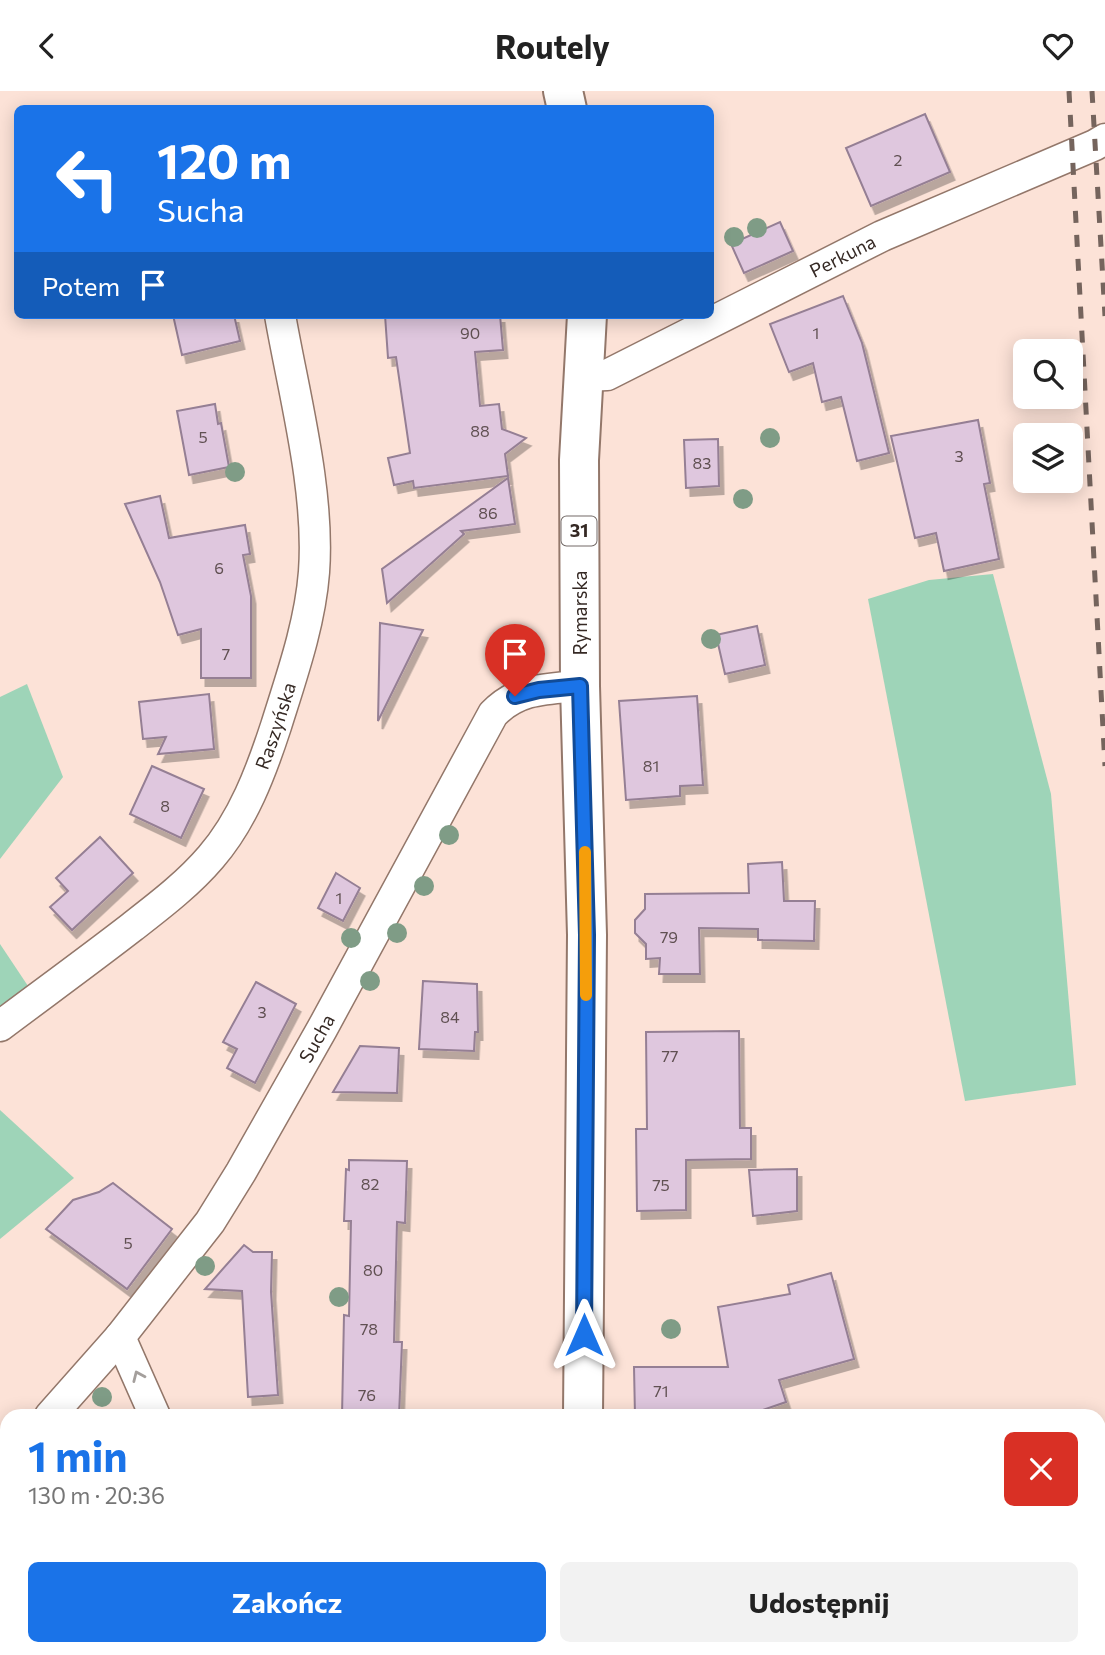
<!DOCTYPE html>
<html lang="pl">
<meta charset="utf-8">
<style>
body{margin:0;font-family:Commissioner,sans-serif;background:#f2f2f2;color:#222;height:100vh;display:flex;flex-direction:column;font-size:26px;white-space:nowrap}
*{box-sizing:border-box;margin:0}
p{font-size:23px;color:#767676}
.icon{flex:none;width:38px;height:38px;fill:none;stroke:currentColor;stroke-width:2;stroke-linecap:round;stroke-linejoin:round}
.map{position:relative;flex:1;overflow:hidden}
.side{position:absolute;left:0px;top:1318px;width:1106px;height:247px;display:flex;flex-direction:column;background:#fff;border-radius:21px 21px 0 0;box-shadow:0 4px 18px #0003}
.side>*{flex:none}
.hud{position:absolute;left:14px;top:14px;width:700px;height:214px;border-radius:10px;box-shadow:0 4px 18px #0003;background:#1a73e8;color:#fff;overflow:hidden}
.buttons{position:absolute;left:1013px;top:248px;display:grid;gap:14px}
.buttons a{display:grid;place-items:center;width:70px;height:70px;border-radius:10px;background:#fff;box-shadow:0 4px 18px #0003;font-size:35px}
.pin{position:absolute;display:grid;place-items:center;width:60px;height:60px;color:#fff;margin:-72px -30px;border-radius:50% 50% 50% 0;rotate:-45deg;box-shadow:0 0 7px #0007}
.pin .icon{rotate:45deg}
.me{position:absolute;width:77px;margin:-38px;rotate:0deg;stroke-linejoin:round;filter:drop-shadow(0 0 5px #0008)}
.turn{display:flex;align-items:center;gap:24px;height:147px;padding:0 28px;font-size:32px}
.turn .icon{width:91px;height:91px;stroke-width:2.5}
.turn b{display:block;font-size:49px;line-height:60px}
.then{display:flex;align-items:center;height:66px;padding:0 28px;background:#0003;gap:14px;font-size:26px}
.round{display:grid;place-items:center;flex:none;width:74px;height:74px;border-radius:10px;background:#f2f2f2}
.head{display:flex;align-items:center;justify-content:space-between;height:119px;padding:0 28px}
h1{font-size:42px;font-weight:700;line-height:52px;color:#1a73e8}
.button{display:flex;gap:14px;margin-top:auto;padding:14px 28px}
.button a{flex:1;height:80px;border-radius:10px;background:#1a73e8;color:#fff;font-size:28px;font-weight:700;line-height:80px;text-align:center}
.button a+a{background:#f2f2f2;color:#222}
header{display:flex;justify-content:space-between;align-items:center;height:91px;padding:0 28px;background:#fff;font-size:32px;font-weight:700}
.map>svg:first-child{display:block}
.green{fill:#9ed4b8}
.building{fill:#dfc7de;stroke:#957f94;stroke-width:2;filter:url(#shadow)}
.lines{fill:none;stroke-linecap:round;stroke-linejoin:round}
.street-casing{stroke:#93776a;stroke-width:33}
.primary-casing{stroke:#93776a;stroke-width:42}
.street{stroke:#fff;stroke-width:30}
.primary{stroke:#fff;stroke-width:38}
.rail{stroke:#75645d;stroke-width:5;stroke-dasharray:12 12;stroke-linecap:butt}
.tree{fill:#7f9c86}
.oneway{stroke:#a49f9c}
.route-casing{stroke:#114b97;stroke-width:18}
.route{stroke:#1a73e8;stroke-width:12}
.slow{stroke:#f59e0b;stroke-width:12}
.labels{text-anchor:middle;stroke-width:6;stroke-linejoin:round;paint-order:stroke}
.number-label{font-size:16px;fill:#605052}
.shield{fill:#fff;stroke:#726966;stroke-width:2}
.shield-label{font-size:18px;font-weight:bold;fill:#352924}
.street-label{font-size:19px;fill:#352924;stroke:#fff}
</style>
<header><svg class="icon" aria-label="back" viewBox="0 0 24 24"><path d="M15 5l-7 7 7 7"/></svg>Routely<svg class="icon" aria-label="heart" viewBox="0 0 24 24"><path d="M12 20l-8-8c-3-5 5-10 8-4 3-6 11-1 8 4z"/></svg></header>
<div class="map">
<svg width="1105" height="1564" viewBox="0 0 1105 1564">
<defs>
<filter id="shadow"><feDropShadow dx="4.5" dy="8" stdDeviation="0" flood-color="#0004"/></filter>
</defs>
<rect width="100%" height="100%" fill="#fce2d7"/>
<g class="green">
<path d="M993 483 1051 703 1076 994 965 1010 868 508 929 489Z"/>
<path d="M27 593 63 686 0 768V606Z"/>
<path d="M0 853 30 898 0 919Z"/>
<path d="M0 1019 74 1087 0 1148Z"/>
</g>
<g class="building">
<path d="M925 23 950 81 871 115 846 57Z"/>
<path d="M780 131 793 160 744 182 731 153Z"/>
<path d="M843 205 862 252 889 362 857 370 841 306 822 311 813 272 789 281 770 233Z"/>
<path d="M173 224H234L240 250 182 264Z"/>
<path d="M385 224H500L503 259 475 261 480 315 499 313 502 338 526 347 505 363 508 385 414 397 413 390 394 394 388 367 410 362 396 266 388 267Z"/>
<path d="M215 313 218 333 221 332 229 376 189 384 177 320Z"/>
<path d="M978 329 990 392 984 393 999 468 944 480 936 442 915 447 891 345Z"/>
<path d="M718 348 719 395 686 397 684 349Z"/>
<path d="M508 387 515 433 461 440 464 443 387 512 382 478Z"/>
<path d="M160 405 169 447 245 434 250 463 243 464 251 505V587H201V538L178 544 160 491 125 413Z"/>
<path d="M380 532 423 539 378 630Z"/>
<path d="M757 535 765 574 725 583 716 544Z"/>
<path d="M209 603 214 658 158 663 166 646 143 648 139 611Z"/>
<path d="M697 605 703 694 680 695V705L626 709 619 610Z"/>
<path d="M152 675 204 698 181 747 130 723Z"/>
<path d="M100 746 133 782 72 839 50 816 68 800 56 787Z"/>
<path d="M782 771 784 810H815L814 850 758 849V838L699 837 700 883H659L660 867 646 868V853L635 842V829L645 818V803L749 802 748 773Z"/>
<path d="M336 782 360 797 343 830 318 817Z"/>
<path d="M423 890 477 893 478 941H475L474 960 419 958Z"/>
<path d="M256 891 296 913 255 992 227 977 237 958 223 951Z"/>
<path d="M739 940 740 1037H751V1068L686 1069V1119L637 1120 636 1038H647L646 941Z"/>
<path d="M360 955 399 957 397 1002 333 1001Z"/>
<path d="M349 1069 407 1070 405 1132 397 1131 394 1251H402L399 1325H342L344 1224 349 1225 351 1130H344L346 1078 349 1079Z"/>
<path d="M797 1078V1120L753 1125 749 1079Z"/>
<path d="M113 1092 172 1138 127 1198 46 1138 73 1109 99 1101Z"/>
<path d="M244 1154 253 1161H272L271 1201 278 1304 248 1306 242 1200 205 1198Z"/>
<path d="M831 1182 854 1268 779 1289 786 1311 745 1325H635L634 1276H728L718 1216 790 1203 788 1194Z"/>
</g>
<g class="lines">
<g class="street-casing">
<g id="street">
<path id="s1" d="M584 285 607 284 882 145 1095 54 1105 48"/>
<path id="s2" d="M0 935C44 902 88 870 132 836 159 815 188 793 211 766 243 729 261 681 276 635 292 584 310 533 314 481 320 400 294 304 280 224"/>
<path d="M120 1246 155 1325"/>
<path id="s3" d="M50 1325 120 1246 210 1131 241 1081 322 938 493 623C518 597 546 598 580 595"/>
<path d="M0 1381 7 1373"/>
<path d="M237 1564 238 1558"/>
</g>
</g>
<g class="primary-casing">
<g id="primary">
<path d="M563 0 567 18"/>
<path d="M583 1325 587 844 580 595 579 369 587 224"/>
<path d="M581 1564V1558"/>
</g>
</g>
<use href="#street" class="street"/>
<use href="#primary" class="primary"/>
<g class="rail">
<path d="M1069 0 1105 675"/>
<path d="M1092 0 1105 225"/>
</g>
</g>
<g class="tree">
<circle cx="757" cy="137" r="10"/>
<circle cx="734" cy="146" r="10"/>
<circle cx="770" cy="347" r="10"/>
<circle cx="235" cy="381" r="10"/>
<circle cx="743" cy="408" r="10"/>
<circle cx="711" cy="548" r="10"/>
<circle cx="449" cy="744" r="10"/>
<circle cx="424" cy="795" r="10"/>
<circle cx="397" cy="842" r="10"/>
<circle cx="351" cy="847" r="10"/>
<circle cx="370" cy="890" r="10"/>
<circle cx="205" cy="1175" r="10"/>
<circle cx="339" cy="1206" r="10"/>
<circle cx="671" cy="1238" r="10"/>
<circle cx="102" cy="1306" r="10"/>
</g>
<defs><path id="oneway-chevron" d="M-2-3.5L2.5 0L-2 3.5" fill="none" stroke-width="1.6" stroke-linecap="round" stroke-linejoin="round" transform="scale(1.75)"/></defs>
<use class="oneway" href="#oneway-chevron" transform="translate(138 1285) rotate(-114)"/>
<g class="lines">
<g class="route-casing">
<path id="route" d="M515 605 539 599 580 595 587 844 584 1244"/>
</g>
<use href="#route" class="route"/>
<path class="slow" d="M585 761 586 904"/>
</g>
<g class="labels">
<g class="number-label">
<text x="898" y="75">2</text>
<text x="470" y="248">90</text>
<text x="816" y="248">1</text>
<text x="480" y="346">88</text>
<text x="203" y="352">5</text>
<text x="959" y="371">3</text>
<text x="702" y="378">83</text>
<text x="488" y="428">86</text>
<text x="219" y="483">6</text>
<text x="226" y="569">7</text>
<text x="651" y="681">81</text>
<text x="165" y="721">8</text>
<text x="339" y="813">1</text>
<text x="669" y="852">79</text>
<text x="262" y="927">3</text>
<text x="450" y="932">84</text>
<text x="670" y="971">77</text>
<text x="370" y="1099">82</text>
<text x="661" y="1100">75</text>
<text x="128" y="1158">5</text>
<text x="373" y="1185">80</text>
<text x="369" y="1244">78</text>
<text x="661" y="1306">71</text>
<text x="367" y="1310">76</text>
</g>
<rect class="shield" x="561.5" y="425.5" width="35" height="29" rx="5"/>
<g class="shield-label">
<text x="579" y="446">31</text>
</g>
<g class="street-label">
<text dy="7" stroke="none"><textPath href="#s1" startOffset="287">Perkuna</textPath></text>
<text transform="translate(580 522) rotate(-90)" y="7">Rymarska</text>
<text dy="7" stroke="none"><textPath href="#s2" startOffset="418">Raszyńska</textPath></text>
<text dy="7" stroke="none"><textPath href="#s3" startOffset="464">Sucha</textPath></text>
</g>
</g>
</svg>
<div class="buttons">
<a><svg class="icon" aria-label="search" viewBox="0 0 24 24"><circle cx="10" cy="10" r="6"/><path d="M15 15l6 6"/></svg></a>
<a><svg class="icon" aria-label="layers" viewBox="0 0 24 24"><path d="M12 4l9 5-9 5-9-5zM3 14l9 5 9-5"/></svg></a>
</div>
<div class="pin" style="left:515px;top:605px;background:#d93025"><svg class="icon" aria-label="arrive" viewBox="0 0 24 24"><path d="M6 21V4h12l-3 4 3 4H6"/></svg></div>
<svg class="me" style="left:584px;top:1244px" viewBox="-20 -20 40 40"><path d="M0-17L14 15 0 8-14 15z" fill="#1a73e8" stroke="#fff" stroke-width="4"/></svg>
<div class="hud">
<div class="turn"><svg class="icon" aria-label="left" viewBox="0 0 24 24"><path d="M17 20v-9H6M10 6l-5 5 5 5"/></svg><div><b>120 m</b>Sucha</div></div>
<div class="then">Potem<svg class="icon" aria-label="arrive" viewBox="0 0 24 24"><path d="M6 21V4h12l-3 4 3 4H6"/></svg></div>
</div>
<section class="side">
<div class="head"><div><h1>1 min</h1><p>130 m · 20:36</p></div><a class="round" style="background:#d93025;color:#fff"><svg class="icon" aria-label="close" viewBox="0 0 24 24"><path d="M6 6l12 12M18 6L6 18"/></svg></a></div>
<div class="button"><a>Zakończ</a><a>Udostępnij</a></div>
</section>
</div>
